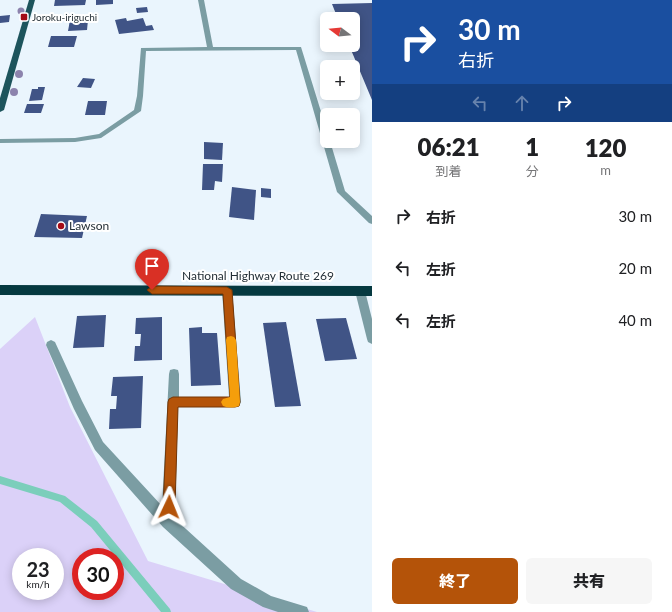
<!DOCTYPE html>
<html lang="ja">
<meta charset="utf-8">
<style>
body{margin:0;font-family:Lato,"Noto Sans JP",sans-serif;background:#f6f6f6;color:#202124;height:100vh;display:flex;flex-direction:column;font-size:15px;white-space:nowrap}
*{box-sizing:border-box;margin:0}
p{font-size:13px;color:#757577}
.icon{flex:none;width:22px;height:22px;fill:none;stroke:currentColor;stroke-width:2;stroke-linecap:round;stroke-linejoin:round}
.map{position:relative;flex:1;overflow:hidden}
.drawer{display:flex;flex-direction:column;background:#fff;width:300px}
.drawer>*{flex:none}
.top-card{background:#1a4fa0;color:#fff;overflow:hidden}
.needle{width:26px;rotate:286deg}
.controls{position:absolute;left:320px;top:12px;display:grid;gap:8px}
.controls a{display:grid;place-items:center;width:40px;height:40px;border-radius:6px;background:#fff;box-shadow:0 2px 10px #0003;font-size:20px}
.speed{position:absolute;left:12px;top:548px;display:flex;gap:8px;font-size:20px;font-weight:700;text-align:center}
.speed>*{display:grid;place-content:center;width:52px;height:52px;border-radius:50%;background:#fff;box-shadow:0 2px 10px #0003;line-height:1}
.speed small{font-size:10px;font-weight:400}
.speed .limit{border:6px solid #d22;background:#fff;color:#111}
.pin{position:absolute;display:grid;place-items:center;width:34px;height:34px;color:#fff;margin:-41px -17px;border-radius:50% 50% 50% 0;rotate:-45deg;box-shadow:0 0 4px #0007}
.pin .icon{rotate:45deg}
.me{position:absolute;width:44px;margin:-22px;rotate:2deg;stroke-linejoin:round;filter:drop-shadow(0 0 3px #0008)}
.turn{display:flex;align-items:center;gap:14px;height:84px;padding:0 20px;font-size:18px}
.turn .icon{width:52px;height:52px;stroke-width:2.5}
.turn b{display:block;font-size:28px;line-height:34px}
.lanes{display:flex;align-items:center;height:38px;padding:0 20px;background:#0003;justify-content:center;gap:20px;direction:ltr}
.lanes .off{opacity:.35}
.eta{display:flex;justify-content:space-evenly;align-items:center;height:68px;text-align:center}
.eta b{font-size:24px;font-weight:800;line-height:28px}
.primary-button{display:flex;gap:8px;margin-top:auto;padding:8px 20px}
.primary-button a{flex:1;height:46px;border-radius:6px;background:#b45309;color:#fff;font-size:16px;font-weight:800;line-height:46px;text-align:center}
.primary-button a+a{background:#f6f6f6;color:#202124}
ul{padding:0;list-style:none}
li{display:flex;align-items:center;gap:12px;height:52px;padding:0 20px}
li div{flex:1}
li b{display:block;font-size:15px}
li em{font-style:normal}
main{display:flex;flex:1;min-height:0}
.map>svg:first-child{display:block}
.green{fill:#dbd1f8;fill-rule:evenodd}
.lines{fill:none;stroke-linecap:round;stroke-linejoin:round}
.stream{fill:#7bcebb;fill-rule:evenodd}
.building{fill:#405486}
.minor{fill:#7b9da3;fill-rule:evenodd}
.major{fill:#1d545c;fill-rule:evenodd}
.highway{fill:#053940;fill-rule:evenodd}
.tree{fill:#8c83ad}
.route{fill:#b45309;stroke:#753606}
.slow{fill:#f59e0b}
.poi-dot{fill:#a40b16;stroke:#fff;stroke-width:1.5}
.labels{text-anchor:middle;stroke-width:4;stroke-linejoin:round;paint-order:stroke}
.far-poi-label{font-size:10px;fill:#253037;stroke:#fff;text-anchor:start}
.poi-label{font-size:12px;fill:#253037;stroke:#fff;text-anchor:start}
.street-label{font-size:12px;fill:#253037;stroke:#fff}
</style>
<main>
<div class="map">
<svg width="372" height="612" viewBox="0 0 372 612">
<rect width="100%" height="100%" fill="#eaf5fd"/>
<path class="green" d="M35 317 70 407 148 561 317 612H0V349ZM21 557H55V591H21ZM81 557H115V591H81Z"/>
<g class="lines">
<path class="stream" d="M0 476 65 496 97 521 170 609 171 612H161L91 527 60 502 0 484Z"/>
</g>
<g class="building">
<path d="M55 0H86L85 5 54 6Z"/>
<path d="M96 0H113V4L96 5Z"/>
<path d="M372 3V100L349 45H353V19H338L332 4Z"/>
<path d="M147 7 148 12 137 13 136 8Z"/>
<path d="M10 15 9 22 0 23V16Z"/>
<path d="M126 18 127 21 143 18 146 26 152 25 154 30 119 34 115 20Z"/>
<path d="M70 20H88L87 30 68 31Z"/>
<path d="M51 36H77L74 47H48Z"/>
<path d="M83 78 95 79 91 88 77 87Z"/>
<path d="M38 87H45L42 100 29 101 32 89H38Z"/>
<path d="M88 101H107L105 115H85Z"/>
<path d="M27 104H44L41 113H24Z"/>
<path d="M204 142 223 143 222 160 204 159Z"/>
<path d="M203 164H223L222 182 215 181 214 190H202Z"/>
<path d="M232 187 256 190 254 220 229 217Z"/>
<path d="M261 188 271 189V198L261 197Z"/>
<path d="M41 214 87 216 82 238 34 237Z"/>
<path d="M106 315 104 347 73 348 77 316Z"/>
<path d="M162 317V360L134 361 135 346H140L141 334H135L136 318Z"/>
<path d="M346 318 357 359 325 361 316 319Z"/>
<path d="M286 322 301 406 275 407 263 323Z"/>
<path d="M202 327V333H217L221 385 191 386 189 328Z"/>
<path d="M143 376 141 428 109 429 110 409H116L117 396H111L113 377Z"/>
</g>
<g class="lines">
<g class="minor">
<path d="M198 0H204L213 47H301L327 131V141H330L345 191 372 216V224L369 223 337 192 296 50 146 51 143 96 141 111 101 138 75 142 0 143V139L75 138 99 134 134 110 137 96 141 48 207 47Z"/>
<path d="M227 286 230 287 232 290 241 402 239 406 235 407H178L175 519 241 579 271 596 307 607 309 612H278L263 607 231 589 163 527 95 450 74 409 46 345 47 342 51 340 55 342 82 401 103 442 162 506 169 374 170 370 174 369 178 370 179 374V397H229L222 290 224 287Z"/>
<path d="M360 287 363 288 365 291 372 319V344L368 342 367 339 355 291 357 288Z"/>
</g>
<path class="major" d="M29 0H35L4 110 0 112V98Z"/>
<path class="highway" d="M0 285 372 286V296L0 295Z"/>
</g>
<g class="tree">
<circle cx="21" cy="11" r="3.5"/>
<circle cx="19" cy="74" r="4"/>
<circle cx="14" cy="92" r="4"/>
</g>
<path class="route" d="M152 286 227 287 232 290 240 402 239 406 235 407H178L175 507 173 511 169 513 165 511 163 507 168 402 169 399 173 397H230L223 294H152L147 290Z"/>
<path class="slow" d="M231 336 234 337 236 340 240 402 239 406C233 408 228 408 223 406L221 402 223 399 230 397 226 340 227 337Z"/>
<g class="poi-dot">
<rect x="20" y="13" width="8" height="8" rx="2"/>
<circle cx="61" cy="226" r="4"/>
</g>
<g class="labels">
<g class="far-poi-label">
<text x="32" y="21">Joroku-iriguchi</text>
</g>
<g class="poi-label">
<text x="69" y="230">Lawson</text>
</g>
<g class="street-label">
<text x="258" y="280">National Highway Route 269</text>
</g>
</g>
</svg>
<div class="controls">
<a><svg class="needle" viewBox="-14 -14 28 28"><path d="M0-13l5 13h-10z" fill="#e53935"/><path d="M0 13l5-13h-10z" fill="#757577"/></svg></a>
<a>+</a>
<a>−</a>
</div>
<div class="speed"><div>23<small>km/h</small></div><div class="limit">30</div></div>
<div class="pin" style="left:152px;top:290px;background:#d93025"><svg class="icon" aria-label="arrive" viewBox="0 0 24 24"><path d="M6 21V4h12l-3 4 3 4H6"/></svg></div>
<svg class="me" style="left:169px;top:507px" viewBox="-20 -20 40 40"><path d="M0-17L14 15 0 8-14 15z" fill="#b45309" stroke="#fff" stroke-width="4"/></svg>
</div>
<section class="drawer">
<div class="top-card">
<div class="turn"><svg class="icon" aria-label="right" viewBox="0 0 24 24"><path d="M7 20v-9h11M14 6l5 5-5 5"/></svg><div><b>30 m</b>右折</div></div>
<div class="lanes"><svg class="icon off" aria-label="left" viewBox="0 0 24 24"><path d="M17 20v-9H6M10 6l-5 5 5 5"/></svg><svg class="icon off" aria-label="ahead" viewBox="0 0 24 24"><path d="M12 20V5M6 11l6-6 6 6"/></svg><svg class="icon" aria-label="right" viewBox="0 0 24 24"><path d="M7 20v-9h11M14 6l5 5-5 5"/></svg></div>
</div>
<div class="eta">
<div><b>06:21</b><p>到着</p></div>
<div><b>1</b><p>分</p></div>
<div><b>120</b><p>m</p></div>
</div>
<ul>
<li><svg class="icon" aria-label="right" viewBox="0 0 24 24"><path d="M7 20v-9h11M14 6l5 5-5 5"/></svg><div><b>右折</b></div><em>30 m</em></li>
<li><svg class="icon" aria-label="left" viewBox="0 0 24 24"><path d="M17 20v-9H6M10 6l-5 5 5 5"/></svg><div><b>左折</b></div><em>20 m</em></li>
<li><svg class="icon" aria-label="left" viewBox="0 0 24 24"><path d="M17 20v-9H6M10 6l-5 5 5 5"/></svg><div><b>左折</b></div><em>40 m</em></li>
</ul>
<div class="primary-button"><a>終了</a><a>共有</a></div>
</section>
</main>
